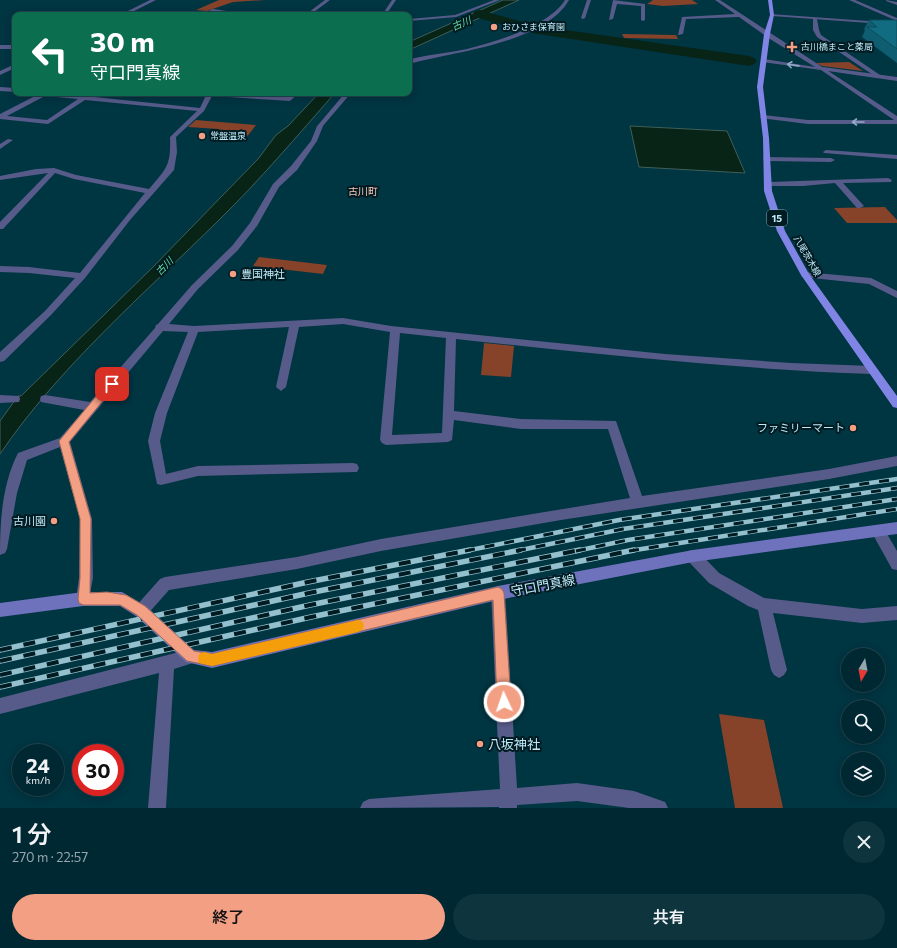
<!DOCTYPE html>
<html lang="ja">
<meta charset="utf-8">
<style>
body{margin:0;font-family:Commissioner,"Noto Sans JP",sans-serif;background:#0e343e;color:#f1f3f6;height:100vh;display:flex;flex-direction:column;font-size:15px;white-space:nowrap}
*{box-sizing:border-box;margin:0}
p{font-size:13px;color:#95a6ac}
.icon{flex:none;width:22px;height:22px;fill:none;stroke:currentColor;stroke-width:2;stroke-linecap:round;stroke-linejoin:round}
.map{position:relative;height:808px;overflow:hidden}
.sheet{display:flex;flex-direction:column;background:#002832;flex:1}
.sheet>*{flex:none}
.banner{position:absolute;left:12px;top:12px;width:400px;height:84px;border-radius:8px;box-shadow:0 2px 10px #0003,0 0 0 1px #22444d;background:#0b6e4f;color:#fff;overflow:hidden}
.needle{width:26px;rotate:190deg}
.buttons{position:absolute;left:841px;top:648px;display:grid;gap:8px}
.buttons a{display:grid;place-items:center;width:44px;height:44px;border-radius:50%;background:#002832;box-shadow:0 2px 10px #0003,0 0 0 1px #22444d;font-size:20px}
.speed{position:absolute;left:12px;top:744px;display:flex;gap:8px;font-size:20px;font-weight:700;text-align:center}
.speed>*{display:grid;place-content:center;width:52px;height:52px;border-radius:50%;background:#002832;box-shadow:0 2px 10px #0003,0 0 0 1px #22444d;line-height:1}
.speed small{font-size:10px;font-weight:400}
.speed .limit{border:6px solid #d22;background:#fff;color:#111}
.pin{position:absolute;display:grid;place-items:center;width:34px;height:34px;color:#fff;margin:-17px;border-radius:8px;box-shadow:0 2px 6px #0006}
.me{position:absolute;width:44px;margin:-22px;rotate:357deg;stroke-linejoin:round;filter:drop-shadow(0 0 3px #0008)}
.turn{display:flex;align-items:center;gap:14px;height:84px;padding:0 12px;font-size:18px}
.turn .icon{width:52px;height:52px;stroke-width:2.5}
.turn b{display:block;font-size:28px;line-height:34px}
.round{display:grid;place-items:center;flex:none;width:42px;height:42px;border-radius:21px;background:#0e343e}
.summary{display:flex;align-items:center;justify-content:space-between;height:68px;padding:0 12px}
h1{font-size:24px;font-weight:600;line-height:30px}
.button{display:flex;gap:8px;margin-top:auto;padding:8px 12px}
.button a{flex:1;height:46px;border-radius:24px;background:#f39f83;color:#111;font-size:16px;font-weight:600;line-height:46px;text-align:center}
.button a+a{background:#0e343e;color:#f1f3f6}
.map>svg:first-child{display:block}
.green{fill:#87422a}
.water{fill:#082417;stroke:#3f5f5a}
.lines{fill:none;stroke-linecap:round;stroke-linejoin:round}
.river{fill:#082417;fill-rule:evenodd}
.minor{fill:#575b8a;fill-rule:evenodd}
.tertiary{fill:#575b8a;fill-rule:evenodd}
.secondary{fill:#6e72bc;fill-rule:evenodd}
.primary{fill:#8084e4;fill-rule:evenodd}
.rail-far1-casing{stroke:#94c0cd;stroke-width:4.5}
.rail-casing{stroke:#94c0cd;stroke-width:5.5}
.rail-far1{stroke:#001b22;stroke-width:3;stroke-dasharray:10;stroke-linecap:butt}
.rail{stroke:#001b22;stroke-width:4;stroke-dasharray:12;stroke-linecap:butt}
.wall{fill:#0f5d70}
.building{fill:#116c82;stroke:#0c4c5b}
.oneway{stroke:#90a9c5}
.route{fill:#f39f83;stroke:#9e6755}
.slow{fill:#f59e0b}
.poi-dot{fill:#f39f83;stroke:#001b22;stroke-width:1.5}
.labels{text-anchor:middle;stroke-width:4;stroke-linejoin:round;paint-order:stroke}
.far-poi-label{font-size:9px;fill:#bfe9f6;stroke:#001b22;text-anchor:start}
.far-street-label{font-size:9px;fill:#bfe9f6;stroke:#001b22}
.far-water-label{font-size:10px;font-style:italic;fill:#66dca2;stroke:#001b22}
.far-neighbourhood-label{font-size:10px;fill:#f8c7b7;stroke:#001b22}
.shield{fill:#001b22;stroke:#86abb6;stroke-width:1}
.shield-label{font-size:10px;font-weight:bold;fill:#bfe9f6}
.poi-label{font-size:11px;fill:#bfe9f6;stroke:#001b22;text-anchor:end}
.near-street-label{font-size:13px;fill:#bfe9f6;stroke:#001b22}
.near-poi-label{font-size:13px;fill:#bfe9f6;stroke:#001b22;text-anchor:start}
</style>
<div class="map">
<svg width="897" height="808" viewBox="0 0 897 808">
<rect width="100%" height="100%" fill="#003542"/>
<g class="green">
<path d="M219 0H266L233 2 207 11 196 10Z"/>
<path d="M653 0H692L698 4 663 6 647 4Z"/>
<path d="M622 34 676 35 678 39 624 38Z"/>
<path d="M849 62 863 71 822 66 816 63Z"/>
<path d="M196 120 256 125 246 138 218 129 188 127Z"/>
<path d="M885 207 897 220V223H847L834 208Z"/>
<path d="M259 257 327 265 323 274 253 266Z"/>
<path d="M484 343 514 346 511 377 481 375Z"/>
<path d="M719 714 764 720 783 808H735Z"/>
</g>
<g class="water">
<path d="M503 0H519L409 50V42Z"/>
<path d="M319 93H335C297 136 260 180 219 220 144 294 59 367 0 454V421L18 396H21L153 267 258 159 276 135 288 126Z"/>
<path d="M630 126 727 131 745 173 639 167Z"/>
</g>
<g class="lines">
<g class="river">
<path d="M480 10 526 23 528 26 526 29 521 30 475 17 473 14 475 11Z"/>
<path d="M537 26 749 56 754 58 757 61 754 64 749 66 532 33 530 30 532 27Z"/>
</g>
<g class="minor">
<path d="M325 0H330L310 15H305Z"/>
<path d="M392 0H396L386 15H382Z"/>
<path d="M494 0H500L456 17 409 21V19L455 15Z"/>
<path d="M587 0H591L585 18 583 19 581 18Z"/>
<path d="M613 0 645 4V20L643 21 641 20V6L617 4 613 19 609 20Z"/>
<path d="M715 0H720L897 116V124H808L761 118 760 117 763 115 808 120H894L821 70 762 62 764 59 815 67 770 39 739 17 686 19 683 34 678 35 682 17 735 14Z"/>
<path d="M886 0 897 2V5L886 1Z"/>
<path d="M213 9 247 14 249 15 214 11 206 15H200Z"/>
<path d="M125 12 138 14V15L123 14Z"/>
<path d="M813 18 817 19 819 30 821 35 880 75V77H876L817 37 813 30Z"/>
<rect x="0" y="45" width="15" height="4"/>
<path d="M0 87 15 88V92L0 91Z"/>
<path d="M35 93H56L200 108 207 93 288 97 293 93H299L290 101 212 96 204 111 176 137 177 152 174 170 130 220 85 278 51 315 4 361 0 362V352L45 311 75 278 29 273 0 272V266L29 267 80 273 145 193 74 179 55 173 3 229H0V222L48 173 0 180V176L36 169 54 168 76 175 149 189C167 168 171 165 170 137L197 111 85 100 48 124 0 119V114L37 95ZM45 96 78 99 47 120 7 116Z"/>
<path d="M320 124 323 126 317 141 297 170 279 187 257 226 238 250 198 289 169 324 194 326 343 318 391 326 665 354 791 363 872 366 877 370 872 374C733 369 595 354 456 339L454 411 521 419 616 421 642 496 829 469 897 456V466L829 479 561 520 381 551 297 569 169 590 146 616 141 618 136 616 134 611 136 606 160 579 165 577 297 557 381 539 630 498 608 429H521L454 420 452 440 448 442 386 445 382 443 380 440 390 332 343 324 299 327 286 387 281 391 276 387 289 327 198 332 167 413 160 441 166 474 198 466 353 463 357 464 359 468 357 472 198 476 161 485 157 484 148 441 155 413 188 332 163 331 70 442 92 519 93 578 88 604 83 606 78 604 76 599 79 578 80 519 60 447 27 460 17 493 7 549 5 553 0 555C0 520 2 485 18 453L60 438 84 410 41 402 40 399 41 396 45 395 90 402 155 328 156 325 158 324 192 285 232 246 250 223 273 184 291 166 311 141 317 126ZM400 333 446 338 442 433 392 435Z"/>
<path d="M8 139 13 140 0 149V144Z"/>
<path d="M826 150 897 155V159L824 153 823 152Z"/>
<path d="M764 157 831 158 835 160 831 162 767 161 763 159Z"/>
<path d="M888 178 892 180 891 182 843 183 864 206 860 208H857L835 183 803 186H769L765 184 769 182Z"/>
<path d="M805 272 871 278 897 291V298L869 284 802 277 801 275Z"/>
<path d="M0 395 19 396 20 399 19 402 0 403Z"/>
<path d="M878 525 883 527 897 551V570L892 569 871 531 873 527Z"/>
<path d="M693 550 698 551 719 573 764 598 862 609 897 606V620L862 623 773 613 787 670 784 675 779 678 774 675 771 670 758 610 748 606 709 583 688 561 686 556 688 551Z"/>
<path d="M498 586 503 588 505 593 517 788 577 783 634 791 665 802 668 808H629L577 801 517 805V808H499V807L360 808 363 802 369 799 500 789 491 593 493 588Z"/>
<path d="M191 649 196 652 199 657 196 662 174 669 166 808H148L159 673 0 714V698Z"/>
</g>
<g class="tertiary">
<path d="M150 0H156L126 15H120Z"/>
<path d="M565 0H569C544 44 454 51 409 64V60L415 58C432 54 449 53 467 49 495 42 549 26 565 0Z"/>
<path d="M849 0H855L897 18V21Z"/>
<path d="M770 14 897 23V25L772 16Z"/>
<path d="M15 64V68L0 75V71Z"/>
<path d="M823 67 897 77V81L821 70Z"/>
<path d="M345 93H351L322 127H318V125Z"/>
</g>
<path class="secondary" d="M897 522V534L693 562 498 600 212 668 186 662 136 616 120 606H83L0 617V603L83 592H122L146 606 194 650 212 652 498 586 693 550Z"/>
<path class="primary" d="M768 0H772L774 15 770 34 763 87 769 138 772 191 785 231 809 274 897 396V408L893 407 801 275 777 231 764 191 763 138 757 87 764 34 770 15Z"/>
<g class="rail-far1-casing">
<g id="rail-far1">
<path d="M465 551 619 520 897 479"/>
<path d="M516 551 623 529 897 488"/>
<path d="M576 551 628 540 897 499"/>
<path d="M629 551 897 509"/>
</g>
</g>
<g class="rail-casing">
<g id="rail">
<path d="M0 650 308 582 470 550"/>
<path d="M0 661 309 593 521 550"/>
<path d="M0 675 310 605 580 550"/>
<path d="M0 687 311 617 634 550"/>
</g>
</g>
<use href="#rail-far1" class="rail-far1"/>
<use href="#rail" class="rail"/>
</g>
<path class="wall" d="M869 20H897V63L862 37 865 30 864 29Z"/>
<path class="building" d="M869 20H897V49L867 27H877Z"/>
<defs><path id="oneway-shaft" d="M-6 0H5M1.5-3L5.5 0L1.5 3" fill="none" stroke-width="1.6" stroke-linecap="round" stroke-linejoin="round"/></defs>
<g class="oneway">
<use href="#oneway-shaft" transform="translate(793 65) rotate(-172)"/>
<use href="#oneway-shaft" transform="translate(858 122) rotate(180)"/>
</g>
<path class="route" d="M112 381 115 382V386L69 442 91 519 90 593 107 592 126 595 145 606 194 651 212 654 498 587 502 589 504 593 511 702 509 707 504 709 499 707 497 702 493 600 212 666 187 661 137 615 120 605H83L79 603 78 599 80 578V519L59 441 108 382Z"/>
<path class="slow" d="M358 620 362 621 364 626 362 630 358 632 212 666 199 663 198 659 199 654 204 652 212 654Z"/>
<g class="poi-dot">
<circle cx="494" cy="27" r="4"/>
<path d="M790 41h4v4h4v4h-4v4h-4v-4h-4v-4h4z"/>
<circle cx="202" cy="136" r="4"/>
<circle cx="233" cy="274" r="4"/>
<circle cx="853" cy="428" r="4"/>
<circle cx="54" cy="521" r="4"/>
<circle cx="480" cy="744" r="4"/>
</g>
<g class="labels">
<g class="far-poi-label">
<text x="502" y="30">おひさま保育園</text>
<text x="801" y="50">古川橋まこと薬局</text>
<text x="210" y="139">常盤温泉</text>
</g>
<g class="far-street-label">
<text transform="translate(807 256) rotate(60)" y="3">八尾茨木線</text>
</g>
<g class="far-water-label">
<text transform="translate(461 23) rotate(-24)" y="4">古川</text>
<text transform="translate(164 266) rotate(-45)" y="4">古川</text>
</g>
<g class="far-neighbourhood-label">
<text x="363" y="195">古川町</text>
</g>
<rect class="shield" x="767" y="210" width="20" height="16" rx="3"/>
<g class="shield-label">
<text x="777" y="222">15</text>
</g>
<g class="poi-label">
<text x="241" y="278" text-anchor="start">豊国神社</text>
<text x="845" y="432">ファミリーマート</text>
<text x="46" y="525">古川園</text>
</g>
<g class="near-street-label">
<text transform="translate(543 585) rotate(-11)" y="5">守口門真線</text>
</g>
<g class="near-poi-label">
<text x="488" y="749">八坂神社</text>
</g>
</g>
</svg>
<div class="buttons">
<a><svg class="needle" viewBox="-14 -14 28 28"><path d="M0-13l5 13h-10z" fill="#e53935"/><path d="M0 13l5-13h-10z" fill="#95a6ac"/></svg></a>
<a><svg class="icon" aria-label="search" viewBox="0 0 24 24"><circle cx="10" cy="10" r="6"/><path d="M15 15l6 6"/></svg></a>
<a><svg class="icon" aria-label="layers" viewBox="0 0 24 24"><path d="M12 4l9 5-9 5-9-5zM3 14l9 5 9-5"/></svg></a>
</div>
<div class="speed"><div>24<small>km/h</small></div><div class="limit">30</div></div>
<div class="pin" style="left:112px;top:384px;background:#d93025"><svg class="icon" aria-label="arrive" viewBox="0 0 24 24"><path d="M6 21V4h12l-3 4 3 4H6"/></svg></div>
<svg class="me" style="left:504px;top:702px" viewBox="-20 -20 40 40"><circle r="17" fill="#f39f83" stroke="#fff" stroke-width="3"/><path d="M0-11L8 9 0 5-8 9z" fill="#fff"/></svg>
<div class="banner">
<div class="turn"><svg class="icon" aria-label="left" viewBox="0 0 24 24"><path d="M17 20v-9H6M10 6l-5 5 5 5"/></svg><div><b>30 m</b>守口門真線</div></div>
</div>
</div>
<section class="sheet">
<div class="summary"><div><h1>1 分</h1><p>270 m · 22:57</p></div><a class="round"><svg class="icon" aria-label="close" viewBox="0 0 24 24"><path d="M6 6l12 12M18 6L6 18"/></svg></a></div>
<div class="button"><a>終了</a><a>共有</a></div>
</section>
